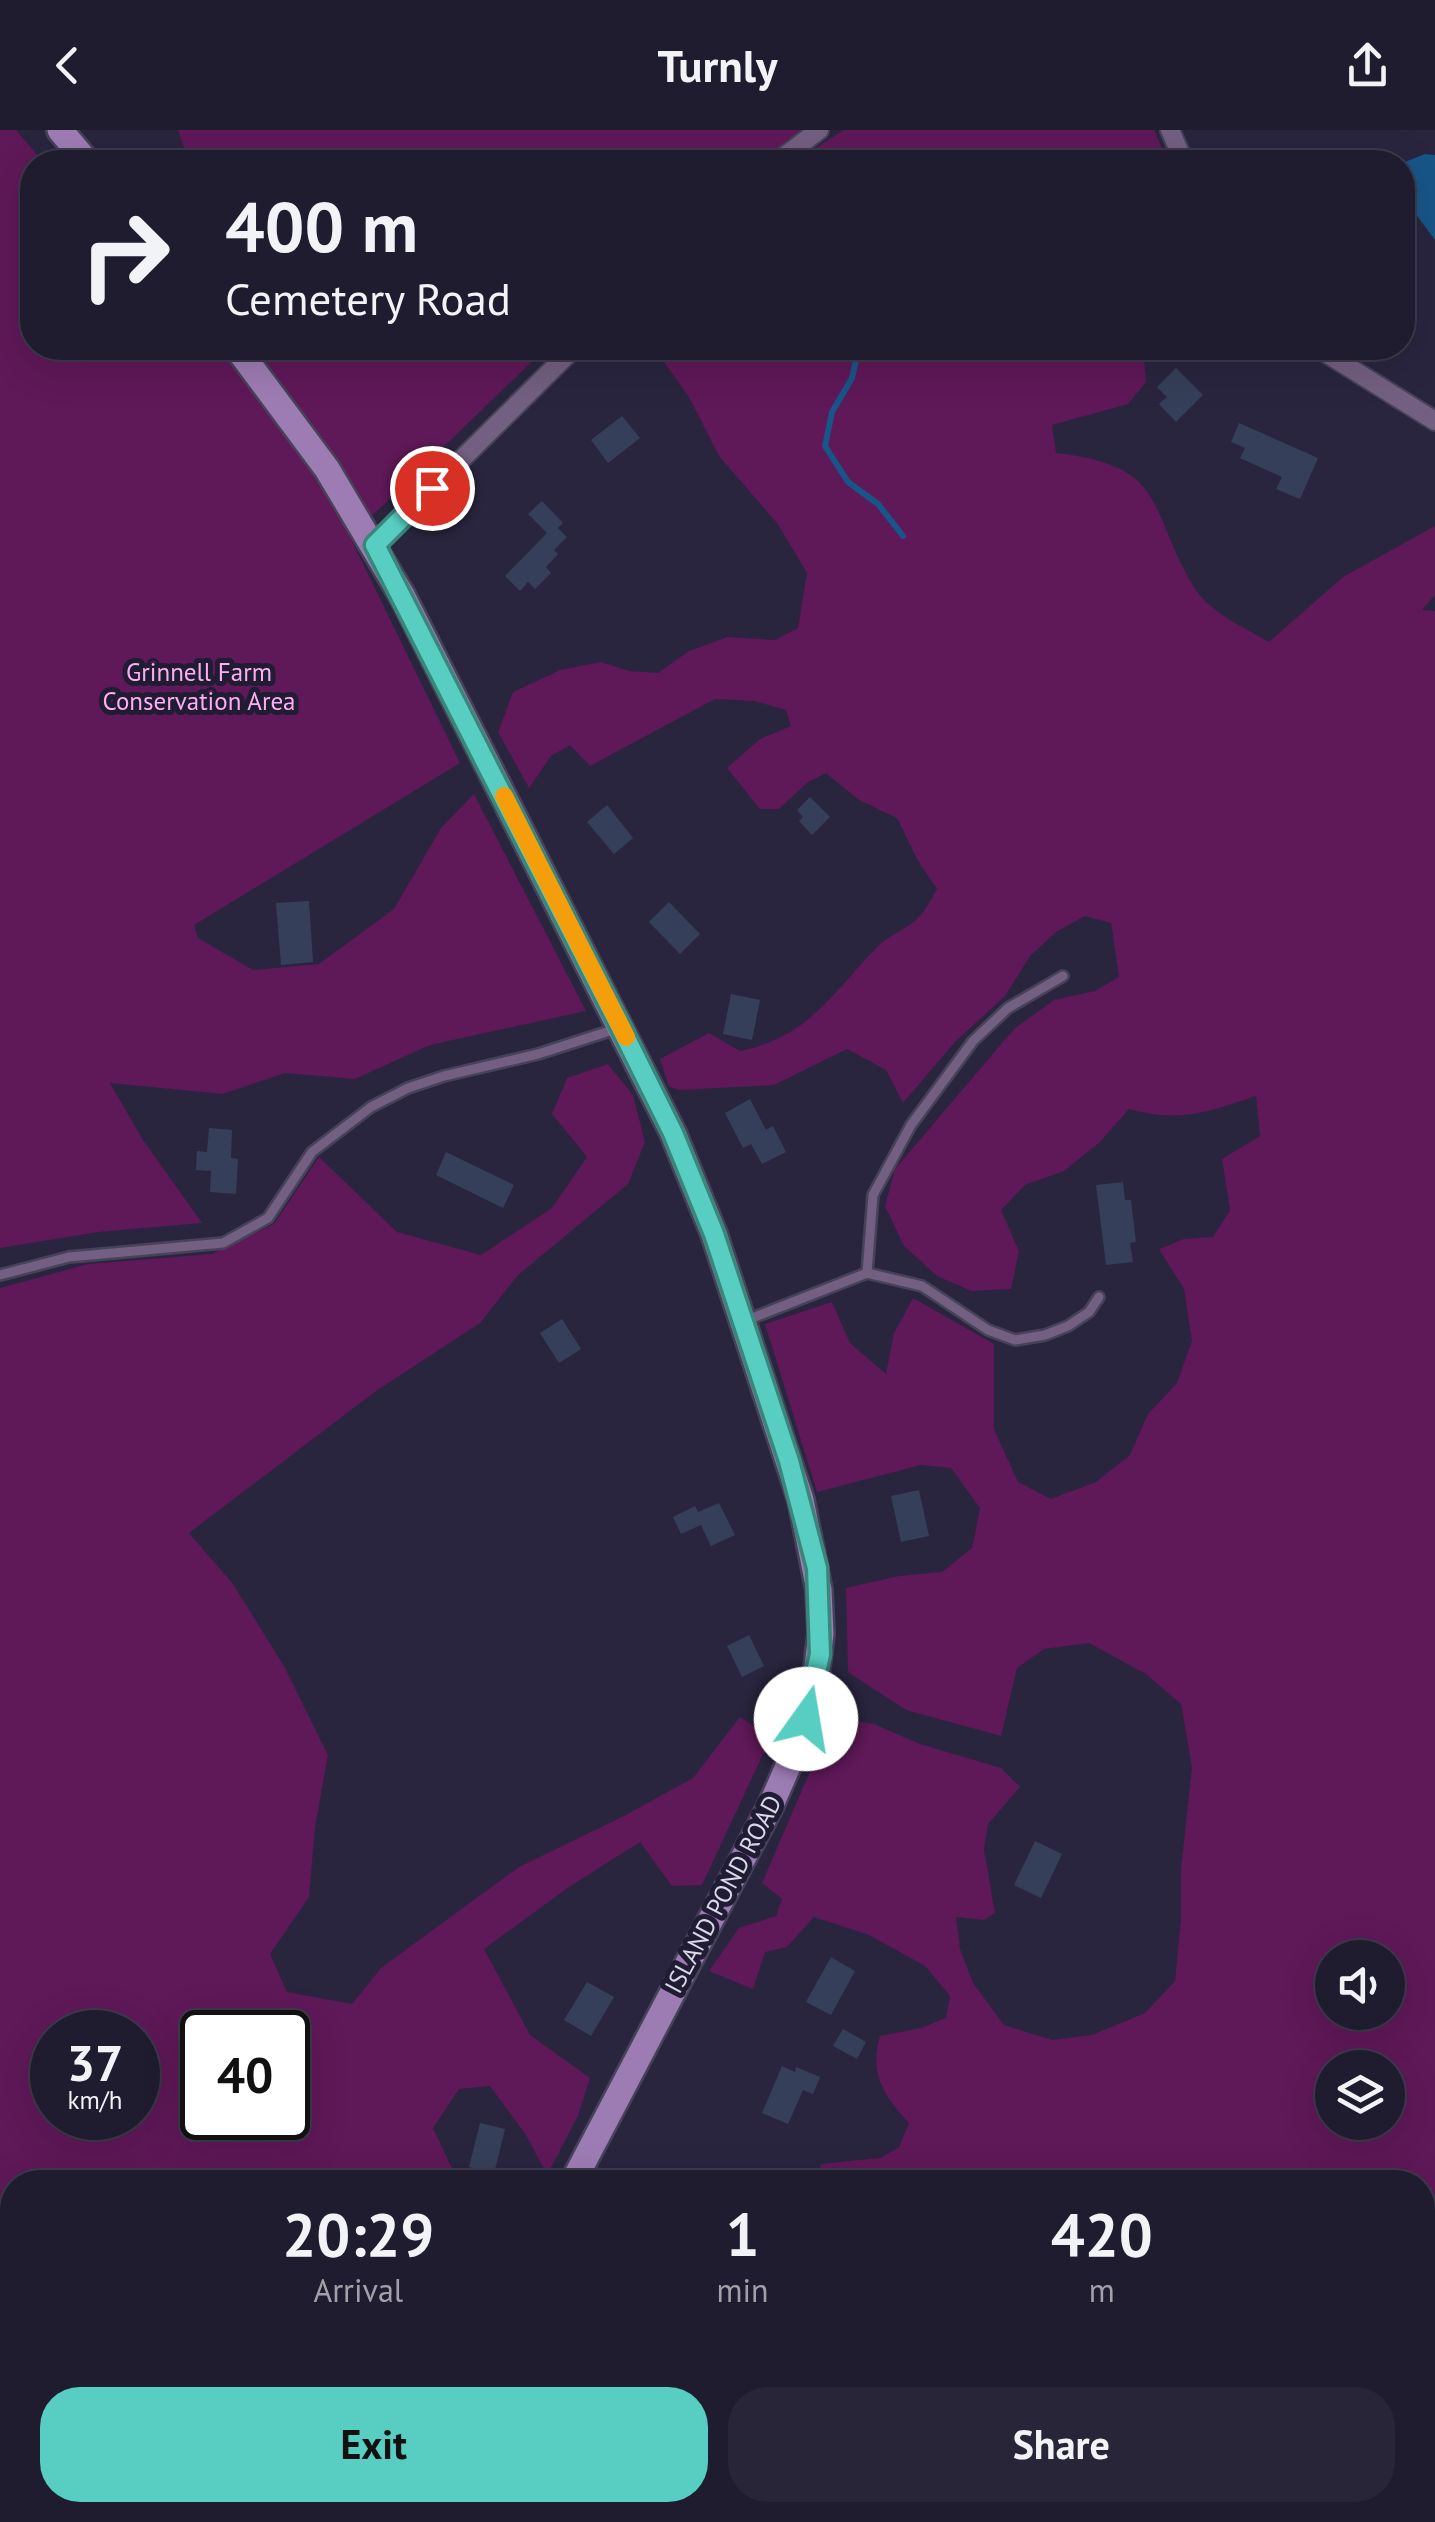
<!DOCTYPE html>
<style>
body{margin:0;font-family:"PT Sans",sans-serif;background:#272537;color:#f1f3f6;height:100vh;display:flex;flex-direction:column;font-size:38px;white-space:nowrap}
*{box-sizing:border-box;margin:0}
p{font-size:32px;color:#a1a1aa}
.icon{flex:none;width:55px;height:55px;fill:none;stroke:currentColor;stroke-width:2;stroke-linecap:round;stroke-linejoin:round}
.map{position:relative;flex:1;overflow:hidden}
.sheet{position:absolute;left:0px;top:2040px;width:1435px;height:352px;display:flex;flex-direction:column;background:#1f1c2f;border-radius:40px 40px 0 0;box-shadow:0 10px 40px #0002,0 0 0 2px #3c3a4b}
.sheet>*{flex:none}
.hud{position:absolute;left:20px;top:20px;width:1395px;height:210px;border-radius:40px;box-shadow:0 10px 40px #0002,0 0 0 2px #3c3a4b;background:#1f1c2f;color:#f1f3f6;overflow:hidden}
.controls{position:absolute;left:1315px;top:1810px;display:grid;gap:20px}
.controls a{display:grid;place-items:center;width:90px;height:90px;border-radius:50%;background:#1f1c2f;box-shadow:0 10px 40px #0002,0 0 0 2px #3c3a4b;font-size:50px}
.speed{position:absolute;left:30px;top:1880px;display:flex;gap:20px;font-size:50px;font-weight:700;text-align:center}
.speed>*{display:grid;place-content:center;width:130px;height:130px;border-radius:50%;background:#1f1c2f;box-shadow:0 10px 40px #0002,0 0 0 2px #3c3a4b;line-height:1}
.speed small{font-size:25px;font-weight:400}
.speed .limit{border:5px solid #111;border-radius:15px;background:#fff;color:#111}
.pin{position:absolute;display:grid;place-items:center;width:85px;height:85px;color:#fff;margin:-42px;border:5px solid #fff;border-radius:50%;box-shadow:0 2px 10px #0007}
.me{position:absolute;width:110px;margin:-55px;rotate:13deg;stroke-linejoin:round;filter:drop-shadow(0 0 8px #0008)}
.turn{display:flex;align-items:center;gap:35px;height:210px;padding:0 40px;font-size:45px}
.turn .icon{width:130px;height:130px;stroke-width:2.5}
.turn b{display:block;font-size:70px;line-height:85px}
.eta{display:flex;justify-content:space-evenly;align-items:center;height:170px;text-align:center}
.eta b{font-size:60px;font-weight:700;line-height:70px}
.cta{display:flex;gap:20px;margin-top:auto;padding:20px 40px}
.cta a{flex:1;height:115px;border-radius:40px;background:#57cec1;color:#111;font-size:40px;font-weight:700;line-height:115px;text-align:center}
.cta a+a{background:#272537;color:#f1f3f6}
header{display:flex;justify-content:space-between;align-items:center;height:130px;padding:0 40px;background:#1f1c2f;font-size:45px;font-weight:700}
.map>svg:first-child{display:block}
.green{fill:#5f1858;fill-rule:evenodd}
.water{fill:#185588}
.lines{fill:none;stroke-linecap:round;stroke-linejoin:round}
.stream{stroke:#185588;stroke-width:6}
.building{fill:#363f59}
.lane-casing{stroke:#45425a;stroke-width:14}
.street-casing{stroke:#45425a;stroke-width:22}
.secondary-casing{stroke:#45425a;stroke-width:30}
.lane{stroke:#735f81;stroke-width:9}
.street{stroke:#735f81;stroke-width:18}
.secondary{stroke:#9d7cb3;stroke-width:25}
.route-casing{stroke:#39867d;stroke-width:25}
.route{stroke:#57cec1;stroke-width:18}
.slow{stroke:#f59e0b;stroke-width:18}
.labels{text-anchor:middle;stroke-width:10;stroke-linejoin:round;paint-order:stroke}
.park-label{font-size:25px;fill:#feadf2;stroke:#201c34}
.street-label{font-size:25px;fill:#dad8e9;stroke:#201c34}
</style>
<header><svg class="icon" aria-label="back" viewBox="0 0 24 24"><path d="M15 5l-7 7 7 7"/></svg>Turnly<svg class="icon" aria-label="share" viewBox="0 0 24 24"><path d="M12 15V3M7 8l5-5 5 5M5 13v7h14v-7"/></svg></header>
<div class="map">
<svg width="1435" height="2392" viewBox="0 0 1435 2392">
<rect width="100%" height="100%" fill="#29253f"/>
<g class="green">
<path d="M0 0H16L43 32H32V218H196L206 230 218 218H546L350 407 460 633 194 795 198 808 253 840 319 834 394 779 441 698 474 664 586 881 430 915 355 949 285 943 223 964 110 953 143 1010 202 1093 98 1102 0 1118Z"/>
<path d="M178 0H806L771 25 769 20 752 32H189Z"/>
<path d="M844 0H1154L1168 32H793Z"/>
<path d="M654 218H1143L1146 252 1128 274 1052 295 1056 323C1170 336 1146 378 1194 457 1209 482 1245 498 1269 512L1343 447 1435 396V465L1422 480 1435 481V2392H661L669 2380H1422V2052H818L821 2034 880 2028 899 2017 909 1993C884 1966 869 1944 880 1906L921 1898 946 1888 950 1866 925 1836 869 1805 814 1787 787 1817 765 1822 753 1859 709 1841 739 1798 776 1786 782 1769 762 1753 833 1588 874 1594 920 1614 1001 1638 1020 1657 988 1694 984 1720 995 1783 984 1790 956 1787 960 1819 973 1853 1004 1895 1052 1910 1092 1905 1145 1883 1175 1851 1181 1789V1739L1192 1637 1181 1574 1146 1544 1089 1513 1044 1519 1017 1538 1001 1606 906 1580 848 1542 846 1458 899 1446 942 1442 972 1418 980 1378 951 1338 921 1335 817 1362 765 1194 832 1172 850 1213 886 1244 894 1203 913 1168 994 1214V1299L1018 1352 1051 1369 1096 1352 1130 1325 1148 1284 1177 1253 1192 1211 1184 1159 1159 1119 1184 1109 1213 1107 1230 1080 1222 1029 1260 1006 1256 966C1208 982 1180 993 1129 979L1100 1012 1064 1041 1025 1055 1001 1080 1019 1121 1011 1159 971 1161 937 1146 904 1116 885 1076 895 1039 1014 899 1054 870 1095 861 1119 847 1111 793 1085 786 1056 802 1030 826 1005 866 955 912 903 973 886 940 847 919 774 955 681 960 669 957 660 929 709 903 740 921C808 907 831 865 876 818 888 805 908 799 920 786 927 778 932 767 937 759L917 729 897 688 859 670 826 643 807 653 779 679H760L727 638 760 609 791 596 786 580 754 571 715 569 590 636 570 615 551 626 529 658 498 602 513 562 560 540 601 532 629 541 658 543 689 521 728 507 775 510 798 498 807 443 777 393 719 326 689 267ZM1332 1828H1388V1882H1332ZM1332 1938H1388V1992H1332Z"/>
<path d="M608 934 633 965 645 1012 628 1054 518 1145 480 1193 376 1261 189 1403 233 1454 284 1536 328 1625 315 1697 309 1767 270 1824 287 1862 352 1874 381 1838 519 1737 624 1686 693 1648 740 1587 771 1607 702 1755 672 1756 640 1712 569 1757 484 1819 530 1905 590 1948 578 1986 547 2045 526 2005 490 1956 459 1959 433 1998 457 2049 462 2052H12V2380H256L269 2392H0V1158L88 1134 212 1124 274 1094 319 1027 397 1102 481 1125 552 1078 587 1027 552 984 567 948ZM138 1902V1988H52V1902ZM288 1902V1988H202V1902Z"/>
<path d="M456 2380H501L536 2392H450Z"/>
</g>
<path class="water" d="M1425 24 1435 25V110L1403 67 1405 32Z"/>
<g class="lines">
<path class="stream" d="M855 218 858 221 852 248 832 282 825 316 848 352 878 374 903 406"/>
</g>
<g class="building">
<path d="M1176 238 1203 265 1176 292 1159 274 1167 267 1157 257Z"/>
<path d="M622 286 640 308 608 333 591 310Z"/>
<path d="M1239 293 1318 328 1300 369 1276 359 1282 347 1240 328 1245 318 1231 312Z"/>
<path d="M542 371 563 393 558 398 567 407 554 420 558 424 546 437 551 443 535 459 528 452 520 461 505 446 547 403 528 384Z"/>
<path d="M810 667 830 687 812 705 799 691 803 687 797 680Z"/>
<path d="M607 675 633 708 614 724 587 692Z"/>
<path d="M309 771 313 832 281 835 276 773Z"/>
<path d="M669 772 700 804 680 824 649 792Z"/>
<path d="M731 864 760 870 752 910 723 904Z"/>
<path d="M750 969 766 1000 773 996 786 1022 762 1034 751 1014 743 1018 725 983Z"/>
<path d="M209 998 232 1000 231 1028 238 1029 236 1064 210 1062 211 1041 196 1040 197 1021 207 1022Z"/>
<path d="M446 1022 514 1055 503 1078 436 1045Z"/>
<path d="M1123 1052 1125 1070H1131L1136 1112 1130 1113 1133 1132 1106 1135 1096 1055Z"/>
<path d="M562 1189 581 1219 559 1233 540 1203Z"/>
<path d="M919 1360 929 1406 901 1412 891 1366Z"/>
<path d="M719 1373 735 1405 711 1416 701 1395 681 1404 673 1387 695 1376 698 1382Z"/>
<path d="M749 1505 764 1536 742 1547 727 1516Z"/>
<path d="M1035 1711 1062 1724 1041 1768 1014 1755Z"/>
<path d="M831 1827 855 1841 831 1885 806 1872Z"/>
<path d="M587 1852 614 1867 591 1906 564 1890Z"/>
<path d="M843 1899 866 1912 857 1929 833 1916Z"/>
<path d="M782 1936 795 1942 796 1937 820 1947 813 1964 803 1960 788 1994 762 1983Z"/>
<path d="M480 1993 505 1999 494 2044 469 2037Z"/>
</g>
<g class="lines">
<g class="lane-casing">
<g id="lane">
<path d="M867 1143 873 1065 911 995 973 911 1008 878 1063 846"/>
<path d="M0 1145 69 1127 223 1113 268 1088 312 1022 371 977 408 958 444 946 538 924 619 898"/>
<path d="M747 1190 867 1143 922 1156 988 1200 1015 1210 1045 1205 1068 1196 1089 1182 1099 1167"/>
</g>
</g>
<g class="street-casing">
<g id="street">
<path d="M1170 0 1184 32"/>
<path d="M777 32 819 0"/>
<path d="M1318 218 1435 291"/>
<path d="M375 415 574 218"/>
</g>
</g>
<g class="secondary-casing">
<g id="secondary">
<path d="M60 0 87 32"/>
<path d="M237 218 327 339 403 467 673 1003 714 1104 801 1370 819 1460 821 1504 814 1561 796 1618 771 1675 573 2052"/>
<path d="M421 2392 426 2380"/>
</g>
</g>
<use href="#lane" class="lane"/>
<use href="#street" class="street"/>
<use href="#secondary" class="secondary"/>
</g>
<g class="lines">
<g class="route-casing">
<path id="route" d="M432 358 375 415 621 898 673 1003 714 1104 789 1331 817 1438 820 1524 806 1589"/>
</g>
<use href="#route" class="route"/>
<path class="slow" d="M504 666 626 907"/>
</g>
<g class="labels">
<g class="park-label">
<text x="199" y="551">Grinnell Farm<tspan x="199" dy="29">Conservation Area</tspan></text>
</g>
<g class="street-label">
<text transform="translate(723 1764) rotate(-62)" y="9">ISLAND POND ROAD</text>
</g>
</g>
</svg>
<div class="controls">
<a><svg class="icon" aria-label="sound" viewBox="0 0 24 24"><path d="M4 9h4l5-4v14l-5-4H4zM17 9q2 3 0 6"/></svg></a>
<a><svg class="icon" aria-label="layers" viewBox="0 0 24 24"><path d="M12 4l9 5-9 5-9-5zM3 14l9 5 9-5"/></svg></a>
</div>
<div class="speed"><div>37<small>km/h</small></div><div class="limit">40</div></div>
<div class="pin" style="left:432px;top:358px;background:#d93025"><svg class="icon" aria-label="arrive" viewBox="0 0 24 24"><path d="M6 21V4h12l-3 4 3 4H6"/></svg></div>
<svg class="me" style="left:806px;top:1589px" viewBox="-20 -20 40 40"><circle r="19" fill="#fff"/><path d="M0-13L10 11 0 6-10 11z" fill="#57cec1"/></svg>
<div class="hud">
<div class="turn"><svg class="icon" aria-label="right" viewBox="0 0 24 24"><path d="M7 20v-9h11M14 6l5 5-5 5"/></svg><div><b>400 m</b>Cemetery Road</div></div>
</div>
<section class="sheet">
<div class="eta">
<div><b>20:29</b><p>Arrival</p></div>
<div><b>1</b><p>min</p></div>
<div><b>420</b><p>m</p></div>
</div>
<div class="cta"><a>Exit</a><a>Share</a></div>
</section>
</div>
